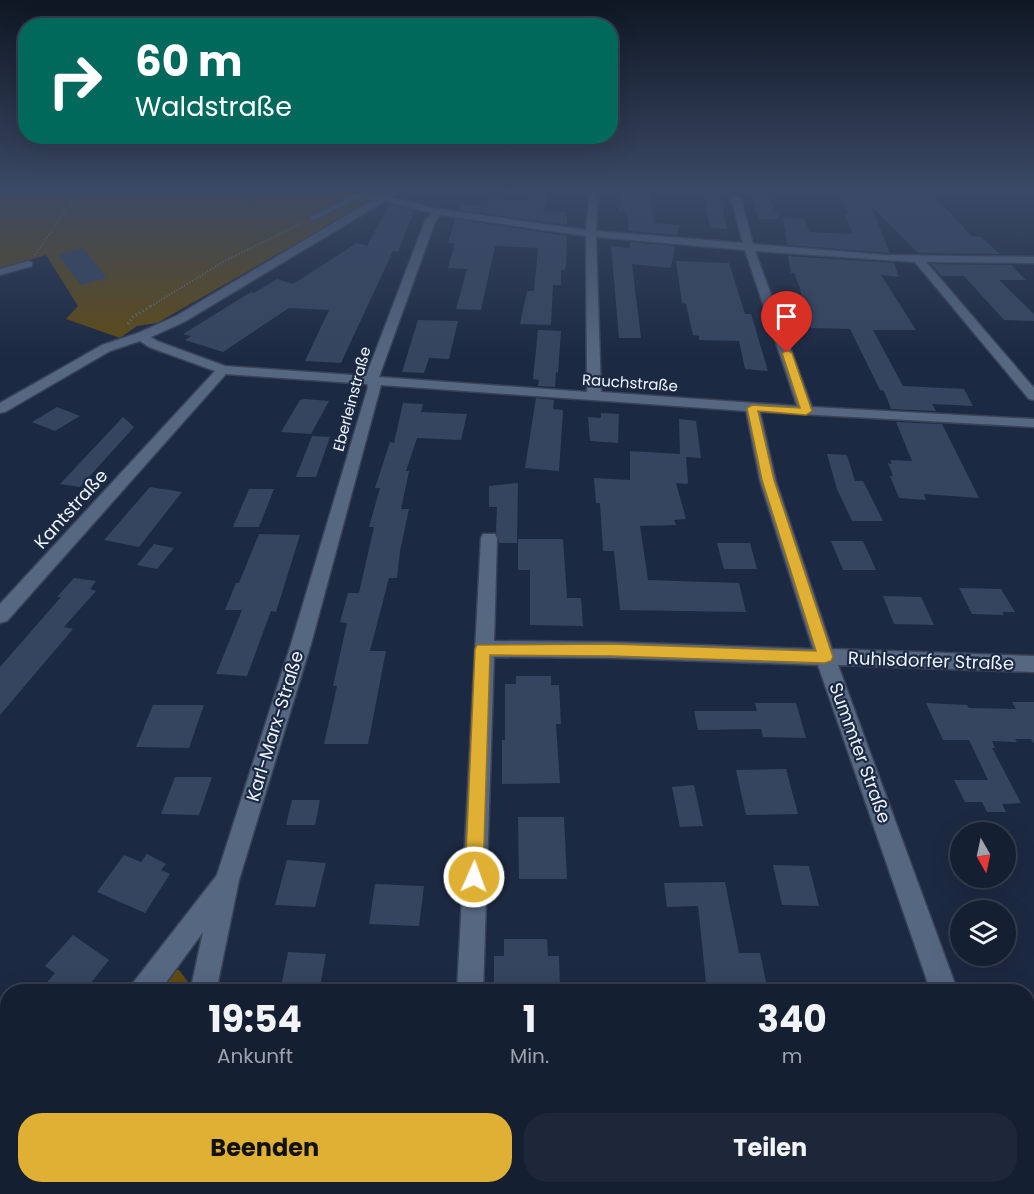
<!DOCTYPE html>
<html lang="de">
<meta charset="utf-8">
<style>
body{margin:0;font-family:Poppins,sans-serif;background:#1e273a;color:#f1f3f6;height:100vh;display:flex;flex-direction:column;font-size:22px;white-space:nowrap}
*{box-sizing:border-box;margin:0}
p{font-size:20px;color:#9da2ac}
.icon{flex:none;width:33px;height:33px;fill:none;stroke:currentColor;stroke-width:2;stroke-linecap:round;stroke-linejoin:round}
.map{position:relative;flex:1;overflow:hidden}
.details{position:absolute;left:0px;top:984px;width:1035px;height:210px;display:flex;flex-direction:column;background:#151f32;border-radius:24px 24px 0 0;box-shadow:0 6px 24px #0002,0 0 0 2px #343d4d}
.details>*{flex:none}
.guide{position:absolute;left:18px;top:18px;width:600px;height:126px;border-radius:24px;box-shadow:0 6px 24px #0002,0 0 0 2px #343d4d;background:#00695c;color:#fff;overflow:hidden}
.needle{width:39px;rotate:171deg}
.controls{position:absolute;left:950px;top:822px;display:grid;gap:12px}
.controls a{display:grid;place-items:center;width:66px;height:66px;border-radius:50%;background:#151f32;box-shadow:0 6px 24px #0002,0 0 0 2px #343d4d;font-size:30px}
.pin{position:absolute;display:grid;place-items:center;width:51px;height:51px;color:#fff;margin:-62px -26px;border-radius:50% 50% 50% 0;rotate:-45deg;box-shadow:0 0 6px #0007}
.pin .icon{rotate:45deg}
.me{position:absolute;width:66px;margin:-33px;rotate:2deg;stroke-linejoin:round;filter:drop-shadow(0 0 4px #0008)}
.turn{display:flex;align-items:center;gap:21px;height:126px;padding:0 18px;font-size:27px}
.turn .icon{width:78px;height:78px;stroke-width:2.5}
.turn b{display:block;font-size:42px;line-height:51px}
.eta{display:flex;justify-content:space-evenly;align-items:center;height:102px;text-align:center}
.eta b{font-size:36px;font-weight:700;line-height:42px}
.action{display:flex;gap:12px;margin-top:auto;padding:12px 18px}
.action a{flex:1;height:69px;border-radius:24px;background:#dfb034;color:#111;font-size:24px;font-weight:700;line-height:69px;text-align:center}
.action a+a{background:#1e273a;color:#f1f3f6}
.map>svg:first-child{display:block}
.green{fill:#604b15}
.building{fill:#36455f}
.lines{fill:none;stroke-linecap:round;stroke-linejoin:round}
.lane-casing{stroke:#394257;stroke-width:2}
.street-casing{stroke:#394257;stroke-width:3}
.path-far1{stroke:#6c778a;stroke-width:2;stroke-dasharray:1 2;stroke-linecap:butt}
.path{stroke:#6c778a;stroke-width:3;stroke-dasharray:1 3;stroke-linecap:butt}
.lane{fill:#566782;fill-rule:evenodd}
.street{fill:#566782;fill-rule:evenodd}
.route{fill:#dfb034;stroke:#917222;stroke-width:1.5}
.labels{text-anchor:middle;stroke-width:4.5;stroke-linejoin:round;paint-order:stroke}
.far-street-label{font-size:15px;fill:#ecf2fc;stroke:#1c2942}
.street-label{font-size:18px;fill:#ecf2fc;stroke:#1c2942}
</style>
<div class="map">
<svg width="1034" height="1194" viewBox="0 0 1034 1194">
<rect width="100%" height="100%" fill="#1c2942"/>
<g class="green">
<path d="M0 191H388L157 323 137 326 120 338 66 319 78 306 46 255 0 269Z"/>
<path d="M170 970H179L188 982 185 991 154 992Z"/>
<path d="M7 1185 8 1186 129 1187 127 1194H1Z"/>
</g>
<g class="building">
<path d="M530 191H549L543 212H567V225L458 210 460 204 487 207 489 199 527 201Z"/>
<path d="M619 191H651L654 223 679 225 677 235 629 231 627 212 618 211Z"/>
<path d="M703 191H719L727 229 710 228Z"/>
<path d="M750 191H767L779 219H758Z"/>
<path d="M837 191 933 194 971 236 981 237 1000 254 918 253 871 206 890 253 787 245 783 218 804 219 810 232 853 234 844 214H848Z"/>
<path d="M389 204 414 211 398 252 393 251 341 363 305 361 329 310 289 308 223 352 185 340 191 336 183 334 251 292 254 293 277 279 293 284 357 243 367 246Z"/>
<path d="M455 219 567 236 566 264 565 270H561V285H553L551 325 520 324 527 291H534L538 248 495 246 481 310 456 309 467 269 448 268 455 243H448Z"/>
<path d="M630 242 675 246 671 268 632 264 641 338H619L611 246 630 248Z"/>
<path d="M83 248 107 278 81 285 58 255Z"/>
<path d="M788 256 894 263 899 277 881 275 916 330H873L903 386 964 389 973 406 932 404 936 411 891 409 884 391 880 390 850 329 811 328 803 306 800 288 794 273H791Z"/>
<path d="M676 261 729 263 745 314H751L768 371 745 369 739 341 699 340V336L693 335 686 304 682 303Z"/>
<path d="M931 264 1011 265 1026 280H999L1034 314V321L1004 320 964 276H941Z"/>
<path d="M418 320 458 321 449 359 429 358 424 373 402 372Z"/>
<path d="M538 330 561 331 558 373 556 372 555 387 538 386 539 380 533 379Z"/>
<path d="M536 398 554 400 553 409 563 410 559 471 525 468Z"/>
<path d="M305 399 329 401 311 434 281 432 300 400Z"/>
<path d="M403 403 423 404 421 412 467 414 461 440 417 438 406 471H409L401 509H409L400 551 397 578H389L370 651H386L368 744H324L337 686H333L347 623 340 622 348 593H359L374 527H369L380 488H375L390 442 394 443Z"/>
<path d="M57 407 80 416 55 431 32 422Z"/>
<path d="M601 413 619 414 618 443 590 441 588 417 601 418Z"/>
<path d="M123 417 134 427 80 487 60 484Z"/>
<path d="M679 419 696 421 701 458 686 457 688 482 687 484 676 483 686 519 674 520 676 525 640 526 648 580 739 583 746 612 620 610 614 551H603L600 503H596L594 478 630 480V451L680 454Z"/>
<path d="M896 422 942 424 979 498 924 494 926 500 899 498 890 476H893L888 463 892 464 890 460 912 461Z"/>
<path d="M312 436 330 437 316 477H296Z"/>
<path d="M827 454 847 455 855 481H863L883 521H852L837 489Z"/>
<path d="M518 483 517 543H499L496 532 497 507H489V486Z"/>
<path d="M150 487 182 492 139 547 104 540Z"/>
<path d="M249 489H274L259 527H233Z"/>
<path d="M259 534 300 535 276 612 271 611 247 676 216 674 242 610H225L236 583H239Z"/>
<path d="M518 539H563L567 598H581L583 626 530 625V570H518Z"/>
<path d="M831 541H863L876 570H843Z"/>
<path d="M717 543H750L757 569H724Z"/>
<path d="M154 544 174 548 157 569 137 565Z"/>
<path d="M74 578 96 581 90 589 96 591 64 627 73 629 0 715V667L61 597H57Z"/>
<path d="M959 588 1001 589 1015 612H1002L1004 615 972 614Z"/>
<path d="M883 596 921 597 934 625 894 624Z"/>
<path d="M516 676H551V685H559L561 724H556L560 783 502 784V740H505V684H516Z"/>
<path d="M1012 702H1034V744L1031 739H1015L1017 742 992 741 995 748H992L1021 803 1002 804 1006 812H987L982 802H965L954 780H988L969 740H943L926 703 967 705 969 708 1016 709Z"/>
<path d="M755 703H796L806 738 763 737 761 729 698 730 694 711H757Z"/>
<path d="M153 705H204L189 748 136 747Z"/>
<path d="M786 769 798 814 746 815 736 770Z"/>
<path d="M175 777H212L199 815 161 814Z"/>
<path d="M694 785 703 826 680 827 672 787Z"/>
<path d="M292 800H320L315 825H286Z"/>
<path d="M518 817H564L567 879H519Z"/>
<path d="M147 854 166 864 161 870 170 874 145 913 97 892 124 855 141 862Z"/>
<path d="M287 860 326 863 315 907 275 905Z"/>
<path d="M773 865 809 866 819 906 782 905Z"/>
<path d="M725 882 739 953H760L768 992H707L698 906 667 907 664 883Z"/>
<path d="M375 884 424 886 419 926 369 924Z"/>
<path d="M73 935 109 960 84 992H39L55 973 45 966Z"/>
<path d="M504 939H547L548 956H559L560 992H494V956H504Z"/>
<path d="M288 952 326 954 319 992H280Z"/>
</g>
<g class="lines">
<g class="lane-casing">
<path id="lane" d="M357 194 386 198 383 200 358 198 315 220 308 218Z"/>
</g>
<g class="street-casing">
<g id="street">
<path d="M392 191 397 194 392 198 438 209 586 230 590 191H598L596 231 743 243 731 199 736 196 741 199 753 244 884 255 1034 257V263L926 262 1034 388V400L1029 399 915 262 755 251 812 407 1034 419V427L760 412 776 481 832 649 1034 656V672L838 665 958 992H931L818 665 612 658 494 657 483 992H457L481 538 483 534H495L497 538 494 641 612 642 813 649 760 481 746 411 381 385 311 644 239 880 216 992H190L203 932 159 992H129L133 983 217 875 291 644 368 387 367 384 226 374 7 621 0 623V604L215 371 149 347 140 341 110 351 5 412 0 413V403L102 345 138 333 176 316 369 202ZM385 201 432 213 425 221 366 376 225 366 157 341 151 337 184 322ZM440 215 586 236 587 392 379 377 435 222ZM596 237 745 250 797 406 601 392Z"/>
<path d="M28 261 32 262V266L0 275V269Z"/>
<path d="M8 1152V1186H12L0 1192V1155Z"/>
<path d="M1028 1181 1033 1194H1001L999 1186H1028Z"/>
<path d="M128 1186H159L158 1194H126Z"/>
<rect x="446" y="1186" width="32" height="8"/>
</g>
</g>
<g class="path-far1">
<path d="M35 255 68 207 83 191"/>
<path d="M151 306 225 261 302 223"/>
</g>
<path class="path" d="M128 324 133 317 153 305"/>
<use href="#lane" class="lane"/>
<use href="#street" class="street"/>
</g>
<linearGradient id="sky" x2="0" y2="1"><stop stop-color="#0f1724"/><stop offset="0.53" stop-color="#3a4965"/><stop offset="1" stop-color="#3a4965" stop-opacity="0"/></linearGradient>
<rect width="1034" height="358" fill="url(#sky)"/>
<path class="route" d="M787 350 792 353 812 411 806 415 758 411 774 480 833 657 831 661 825 663 612 656 490 655 483 877 480 884 474 887 467 884 465 877 475 649 477 645 612 644 816 651 762 480 747 408 752 405 800 408 782 353Z"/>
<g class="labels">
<g class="far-street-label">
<text transform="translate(630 383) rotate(4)" y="5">Rauchstraße</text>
<text transform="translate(352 399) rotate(-75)" y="5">Eberleinstraße</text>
</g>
<g class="street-label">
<text transform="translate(71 509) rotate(-48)" y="6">Kantstraße</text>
<text transform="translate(931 661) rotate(2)" y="6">Ruhlsdorfer Straße</text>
<text transform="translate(275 726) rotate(-73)" y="6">Karl-Marx-Straße</text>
<text transform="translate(860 753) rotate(70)" y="6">Summter Straße</text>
</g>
</g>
</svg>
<div class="controls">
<a><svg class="needle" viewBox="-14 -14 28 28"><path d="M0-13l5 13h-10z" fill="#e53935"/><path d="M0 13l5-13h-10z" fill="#9da2ac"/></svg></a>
<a><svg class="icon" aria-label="layers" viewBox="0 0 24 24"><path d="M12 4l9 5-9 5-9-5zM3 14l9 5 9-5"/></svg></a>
</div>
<div class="pin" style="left:787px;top:353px;background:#d93025"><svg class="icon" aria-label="arrive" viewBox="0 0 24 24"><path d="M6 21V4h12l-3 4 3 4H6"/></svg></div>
<svg class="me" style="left:474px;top:877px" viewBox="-20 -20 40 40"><circle r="17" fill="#dfb034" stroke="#fff" stroke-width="3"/><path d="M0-11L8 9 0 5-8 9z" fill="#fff"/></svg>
<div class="guide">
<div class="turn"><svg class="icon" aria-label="right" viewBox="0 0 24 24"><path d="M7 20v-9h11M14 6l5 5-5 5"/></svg><div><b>60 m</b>Waldstraße</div></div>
</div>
<section class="details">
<div class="eta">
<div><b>19:54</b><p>Ankunft</p></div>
<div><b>1</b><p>Min.</p></div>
<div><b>340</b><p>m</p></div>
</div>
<div class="action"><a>Beenden</a><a>Teilen</a></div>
</section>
</div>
